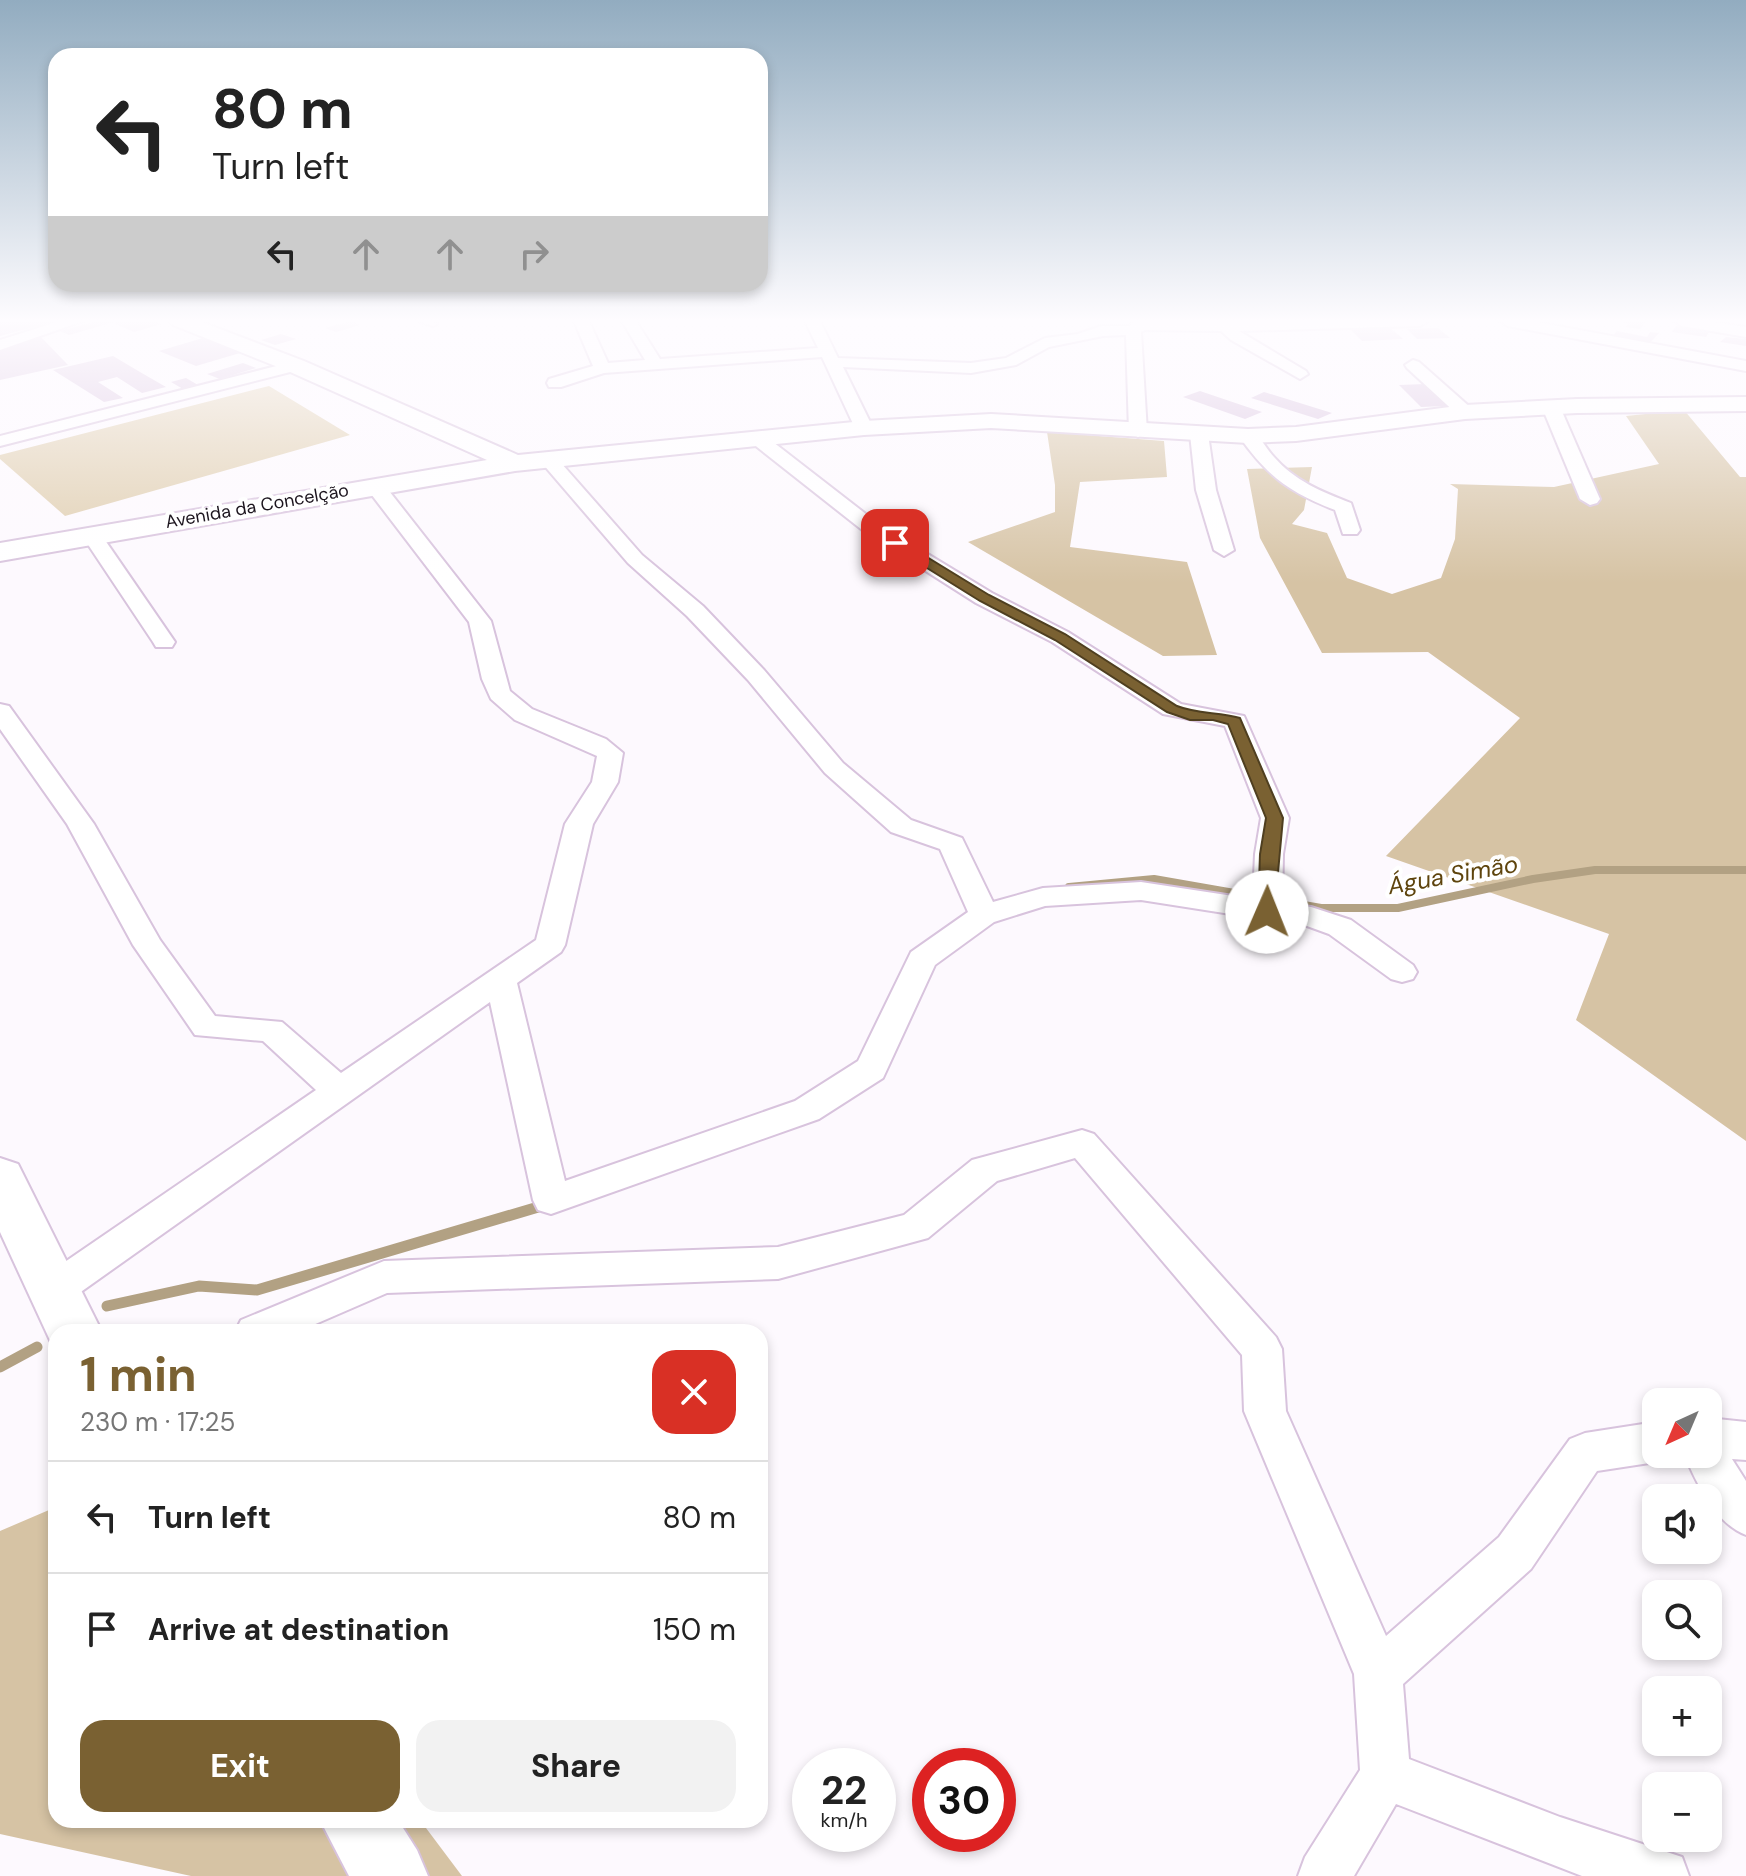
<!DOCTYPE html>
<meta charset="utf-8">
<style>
body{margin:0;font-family:"DM Sans",sans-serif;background:#f2f2f2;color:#222;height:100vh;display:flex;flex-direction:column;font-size:30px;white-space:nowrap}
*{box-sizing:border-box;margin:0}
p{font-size:26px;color:#767676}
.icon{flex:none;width:44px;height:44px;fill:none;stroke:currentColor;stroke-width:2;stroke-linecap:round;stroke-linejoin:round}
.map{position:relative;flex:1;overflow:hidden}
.details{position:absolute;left:48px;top:1324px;width:720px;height:504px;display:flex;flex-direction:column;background:#fff;border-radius:24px;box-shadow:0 4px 12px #0003}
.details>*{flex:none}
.guide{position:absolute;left:48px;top:48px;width:720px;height:244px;border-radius:24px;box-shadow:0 4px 12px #0003;background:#fff;color:#222;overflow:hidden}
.needle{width:52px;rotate:224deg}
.buttons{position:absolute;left:1642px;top:1388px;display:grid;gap:16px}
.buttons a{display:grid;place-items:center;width:80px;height:80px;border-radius:16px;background:#fff;box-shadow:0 4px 12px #0003;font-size:40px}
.speed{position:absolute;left:792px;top:1748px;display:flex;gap:16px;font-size:40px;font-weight:700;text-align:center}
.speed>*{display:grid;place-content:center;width:104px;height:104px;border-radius:50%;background:#fff;box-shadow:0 4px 12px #0003;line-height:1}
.speed small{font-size:20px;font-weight:400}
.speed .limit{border:12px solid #d22;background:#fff;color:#111}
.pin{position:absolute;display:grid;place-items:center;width:68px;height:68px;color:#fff;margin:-34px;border-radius:16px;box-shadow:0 4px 12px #0006}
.me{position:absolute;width:88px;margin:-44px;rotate:1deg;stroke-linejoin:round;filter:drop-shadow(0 0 6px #0008)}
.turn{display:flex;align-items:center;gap:28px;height:168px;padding:0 32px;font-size:36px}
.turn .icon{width:104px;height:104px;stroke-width:2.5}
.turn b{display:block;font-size:56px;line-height:68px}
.lanes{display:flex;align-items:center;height:76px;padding:0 32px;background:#0003;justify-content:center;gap:40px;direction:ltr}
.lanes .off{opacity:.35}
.round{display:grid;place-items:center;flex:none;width:84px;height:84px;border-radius:24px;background:#f2f2f2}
.headline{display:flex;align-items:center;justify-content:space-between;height:136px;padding:0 32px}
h1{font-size:48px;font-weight:700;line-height:60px;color:#7a6132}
.action{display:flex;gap:16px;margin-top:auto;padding:16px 32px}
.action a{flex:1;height:92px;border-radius:24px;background:#7a6132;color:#fff;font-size:32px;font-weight:700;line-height:92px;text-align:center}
.action a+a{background:#f2f2f2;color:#222}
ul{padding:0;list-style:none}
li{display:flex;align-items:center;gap:24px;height:112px;padding:0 32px;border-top:2px solid #e0e0e0}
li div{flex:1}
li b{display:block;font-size:30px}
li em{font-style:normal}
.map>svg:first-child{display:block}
.green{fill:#dfcdae}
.forest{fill:#d6c3a4}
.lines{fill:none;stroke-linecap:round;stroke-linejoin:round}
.stream-far1{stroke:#b2a183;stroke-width:8}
.stream{stroke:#b2a183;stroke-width:11}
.building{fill:#d8c1de}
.lane-casing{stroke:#d8c3dd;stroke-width:4}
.street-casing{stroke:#d8c3dd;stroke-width:4}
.secondary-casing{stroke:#d8c3dd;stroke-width:4}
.lane{fill:#fff;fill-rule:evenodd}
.street{fill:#fff;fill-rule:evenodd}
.secondary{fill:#fff;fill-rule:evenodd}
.route{fill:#7a6132;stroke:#4f3f20;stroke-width:2}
.labels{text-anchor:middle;stroke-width:8;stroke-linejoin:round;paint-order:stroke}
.far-street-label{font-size:18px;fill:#1c151e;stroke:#fff}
.water-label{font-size:24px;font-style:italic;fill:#5e440d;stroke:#fff}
</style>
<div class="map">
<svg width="1746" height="1876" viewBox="0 0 1746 1876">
<rect width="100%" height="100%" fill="#fdf9fe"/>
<path class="green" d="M269 386 350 435 65 516 0 459V455Z"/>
<g class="forest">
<path d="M1684 410 1740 477H1746V1141L1576 1020 1609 934 1386 856 1520 718 1428 652 1322 653 1260 538 1247 469 1312 467 1304 510 1292 524 1327 533 1347 578 1392 594 1441 578 1455 539 1458 489 1450 484 1554 487 1659 464 1626 416Z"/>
<path d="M1047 432 1164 441 1167 477 1080 482 1070 547 1187 562 1217 655 1163 656 968 542 1055 512V485Z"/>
<path d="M56 1507V1820H420L462 1876H191L0 1834V1531Z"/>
</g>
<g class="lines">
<path class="stream-far1" d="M1069 887 1154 879 1321 908H1398L1533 879 1595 870H1746"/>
<g class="stream">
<path d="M107 1306 199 1286 257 1290 545 1205"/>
<path d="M0 1367 37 1347"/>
</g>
</g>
<g class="building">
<path d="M0 321H53V322L0 336Z"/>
<path d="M96 321 114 322 69 335 60 331Z"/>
<path d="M122 321H153L162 324 134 332 113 323Z"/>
<path d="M350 321 360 325 336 332 325 328Z"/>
<path d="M1619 321H1647L1640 329 1625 327 1628 324Z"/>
<path d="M1388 326 1403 339 1362 341 1348 327Z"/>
<path d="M1676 326 1709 332 1706 337 1672 332Z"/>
<path d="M1438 328 1450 338 1417 339 1407 329Z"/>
<path d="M1617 331 1647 337 1650 332 1659 333 1647 346 1610 339Z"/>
<path d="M281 334 296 339 275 345 261 340Z"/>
<path d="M41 337 68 365 0 380V350Z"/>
<path d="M1726 337 1746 339V346L1720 342Z"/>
<path d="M203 338 240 353 196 366 159 351Z"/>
<path d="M113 356 140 372 166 387 142 393 117 377 98 382 123 398 104 402 53 370Z"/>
<path d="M243 363 256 368 220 379 207 374Z"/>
<path d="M186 378 198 385 183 389 171 382Z"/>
<path d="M1426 384 1447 403 1445 406 1421 407 1399 385Z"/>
<path d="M1200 391 1262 412 1245 419 1183 397Z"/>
<path d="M1264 392 1332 413 1318 419 1251 398Z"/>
</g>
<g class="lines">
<g class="lane-casing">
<path id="lane" d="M418 321H429L437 324 433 326Z"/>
</g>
<g class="street-casing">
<g id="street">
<path d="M60 321H83L0 350V340Z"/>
<path d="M574 321H589L608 363 645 360 622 321H636L660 359 818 348 805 321H820L838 358 971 363 1006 358 1045 338 1078 334 1101 326H1130L1133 321H1428L1420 326 1239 331 1306 371 1308 374 1300 379 1231 340 1221 331 1145 330 1141 332 1147 432 1138 437 1129 432 1126 335 1103 336 1049 347 1016 365 971 373 843 367 873 428 864 433 855 428 822 357 604 373 561 387H549L547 383 549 379 593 366Z"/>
<path d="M1500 321H1531L1746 361V371L1508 326Z"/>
<path d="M1674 321H1707L1746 327V337L1682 326Z"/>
<path d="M1413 360 1419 362 1471 408 1474 412 1471 416H1459L1407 368 1405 365Z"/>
<path d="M296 361 304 366 302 369 0 446V436Z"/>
<path d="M1551 402 1560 407 1600 499 1597 503 1590 505 1580 499 1542 407Z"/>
<path d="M1199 429 1208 434 1216 490 1234 550 1224 556 1214 550 1196 490 1190 434Z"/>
<path d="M1248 431C1260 434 1266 449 1274 457 1295 481 1322 492 1351 503L1360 530 1357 534H1343L1335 510C1289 492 1268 477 1239 436Z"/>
<path d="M758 434 764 435 880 525 992 593 1068 632 1181 704 1244 716 1289 818 1283 854 1282 903 1311 907 1351 920 1413 965 1417 972 1413 979 1402 982 1391 979 1329 934 1307 926 1141 900 1045 906 994 922 935 965 883 1078 819 1119 551 1214 538 1210 533 1200 490 1002 68 1301 54 1306 40 1301 35 1290 40 1279 316 1090 263 1041 195 1035 133 945 67 824 0 729V704L9 706 94 824 160 940 215 1016 282 1022 341 1073 536 940 565 824 592 782 597 756 515 720 491 699 482 679 469 622 368 490 365 486 368 482H382L491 621 510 691 532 709 606 739 623 753 618 782 593 824 565 945 561 952 517 983 565 1181 795 1101 858 1061 911 952 968 912 940 849 891 832 825 773 748 680 687 616 628 563 542 463 539 459 542 455H554L642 555 703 606 764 670 843 763 911 820 962 838 993 902 1043 888 1141 882 1253 899 1255 854 1261 818 1225 726 1163 714 1052 642 976 603 866 533 752 443 749 439 752 435Z"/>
<path d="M91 528 98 530 175 642 172 647H156L153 642 81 534Z"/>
<path d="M1082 1130 1094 1134 1276 1337 1282 1349 1286 1411 1386 1636 1499 1537 1570 1439 1585 1433 1656 1422V1454L1671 1456 1656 1462 1597 1471 1531 1569 1403 1684 1409 1759 1560 1817 1682 1857 1689 1876H1582L1396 1804 1354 1876H1298L1305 1857 1360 1770 1354 1674 1244 1411 1242 1355 1075 1158 997 1181 928 1238 778 1279 387 1293 297 1332H235L241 1320 384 1261 778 1247 904 1215 972 1160Z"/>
<path d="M1708 1418 1746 1422V1460L1732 1459 1746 1481V1535C1715 1523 1697 1484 1684 1454H1708Z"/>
</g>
</g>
<g class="secondary-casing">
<g id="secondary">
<path d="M169 321H199L304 361 518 455 864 421 991 414 1248 429 1296 427 1465 405 1577 399 1746 397V411L1577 413 1465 419 1296 441 1248 443 991 428 864 435 515 471 0 561V543L487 460 288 371 173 325Z"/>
<path d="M0 1158 18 1164 102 1332H56L54 1349 0 1232Z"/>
<path d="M320 1820H398L417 1850 428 1876H349Z"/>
</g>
</g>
<use href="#lane" class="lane"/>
<use href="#street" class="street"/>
<use href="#secondary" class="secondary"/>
</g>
<linearGradient id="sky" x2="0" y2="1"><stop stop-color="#92acc0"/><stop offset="0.55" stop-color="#fefcff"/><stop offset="1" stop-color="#fefcff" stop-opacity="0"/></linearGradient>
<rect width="1746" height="583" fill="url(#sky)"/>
<path class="route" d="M890 540H899L989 595 1065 634 1177 706C1197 714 1219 712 1240 718L1283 818 1274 916 1267 918 1258 912 1260 854 1266 818 1228 724 1213 720H1190L1167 712 1055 640 980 601 890 545Z"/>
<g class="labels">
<g class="far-street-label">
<text transform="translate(257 506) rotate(-10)" y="6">Avenida da Concelção</text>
</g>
<g class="water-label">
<text transform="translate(1453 875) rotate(-10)" y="8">Água Simão</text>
</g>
</g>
</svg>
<div class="buttons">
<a><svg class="needle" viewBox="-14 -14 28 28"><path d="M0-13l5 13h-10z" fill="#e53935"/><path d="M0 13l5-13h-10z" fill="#767676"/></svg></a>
<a><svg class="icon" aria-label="sound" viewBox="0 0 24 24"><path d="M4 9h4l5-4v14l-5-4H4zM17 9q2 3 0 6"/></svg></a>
<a><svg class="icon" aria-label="search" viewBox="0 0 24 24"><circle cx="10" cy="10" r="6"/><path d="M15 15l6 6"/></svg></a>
<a>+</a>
<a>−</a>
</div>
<div class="speed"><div>22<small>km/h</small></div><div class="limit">30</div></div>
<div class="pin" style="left:895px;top:543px;background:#d93025"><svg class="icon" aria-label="arrive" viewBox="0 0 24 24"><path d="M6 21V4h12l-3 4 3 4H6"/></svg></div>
<svg class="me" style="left:1267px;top:912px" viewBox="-20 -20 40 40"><circle r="19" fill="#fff"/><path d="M0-13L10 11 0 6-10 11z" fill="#7a6132"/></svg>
<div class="guide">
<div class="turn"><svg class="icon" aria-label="left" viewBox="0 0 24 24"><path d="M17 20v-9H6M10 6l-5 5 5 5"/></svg><div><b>80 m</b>Turn left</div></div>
<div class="lanes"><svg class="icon" aria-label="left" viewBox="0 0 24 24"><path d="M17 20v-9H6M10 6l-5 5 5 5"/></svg><svg class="icon off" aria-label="ahead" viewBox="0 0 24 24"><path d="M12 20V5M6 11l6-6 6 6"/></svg><svg class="icon off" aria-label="ahead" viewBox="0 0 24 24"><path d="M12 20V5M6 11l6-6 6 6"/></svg><svg class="icon off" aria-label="right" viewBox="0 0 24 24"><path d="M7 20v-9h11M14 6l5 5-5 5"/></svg></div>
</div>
<section class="details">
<div class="headline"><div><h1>1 min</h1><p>230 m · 17:25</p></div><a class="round" style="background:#d93025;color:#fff"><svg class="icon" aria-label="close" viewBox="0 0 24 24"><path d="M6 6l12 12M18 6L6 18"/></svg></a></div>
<ul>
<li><svg class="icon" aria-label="left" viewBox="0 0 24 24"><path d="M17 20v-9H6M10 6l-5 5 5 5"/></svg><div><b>Turn left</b></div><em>80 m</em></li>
<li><svg class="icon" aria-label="arrive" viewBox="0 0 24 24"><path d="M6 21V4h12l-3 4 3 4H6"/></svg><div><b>Arrive at destination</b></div><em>150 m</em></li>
</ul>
<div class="action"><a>Exit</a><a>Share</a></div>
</section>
</div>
